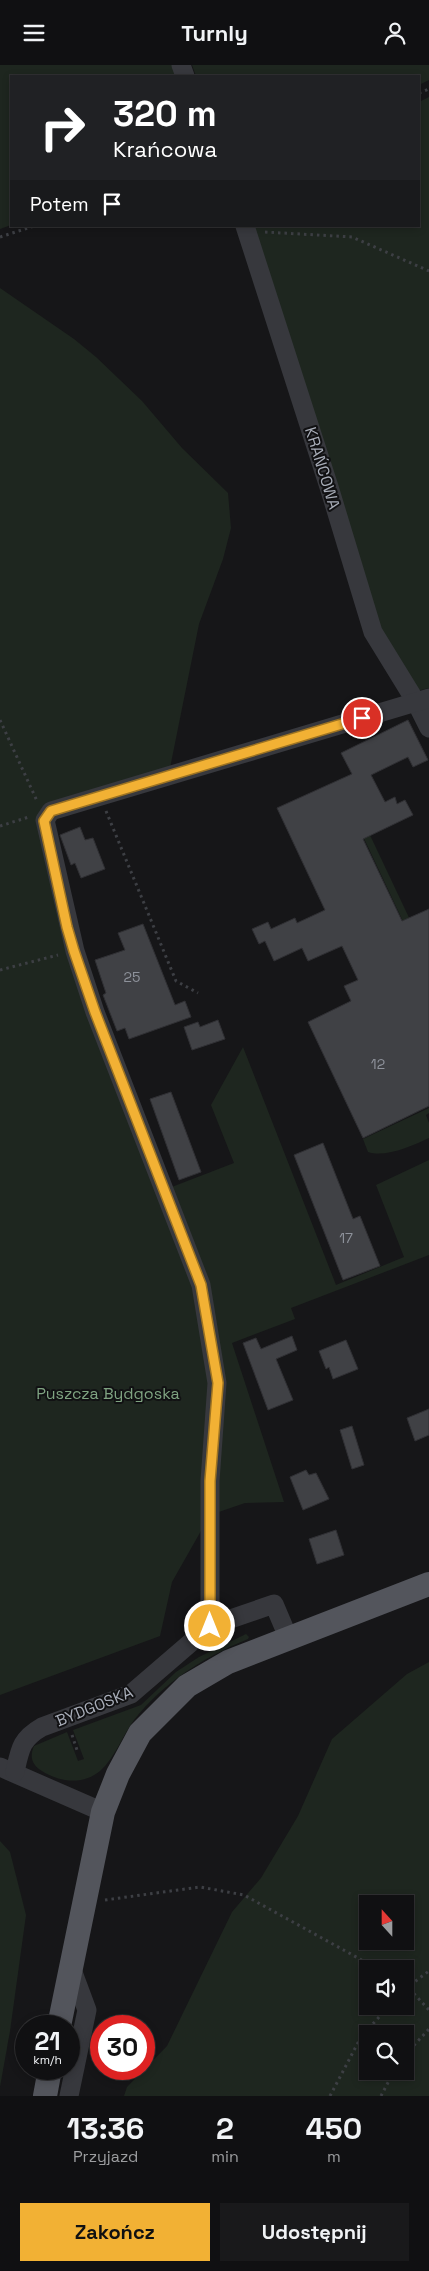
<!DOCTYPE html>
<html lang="pl">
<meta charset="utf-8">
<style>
body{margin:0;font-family:"Space Grotesk",sans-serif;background:#19191b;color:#f1f3f6;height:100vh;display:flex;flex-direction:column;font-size:19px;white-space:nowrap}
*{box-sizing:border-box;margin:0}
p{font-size:16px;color:#9c9d9f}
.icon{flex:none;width:28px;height:28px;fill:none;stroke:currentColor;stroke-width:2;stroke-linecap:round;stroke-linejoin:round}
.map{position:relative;height:2031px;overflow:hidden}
.panel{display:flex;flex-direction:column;background:#101012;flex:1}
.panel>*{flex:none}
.guide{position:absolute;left:10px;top:10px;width:410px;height:152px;border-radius:0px;box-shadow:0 2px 8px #0003,0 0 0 1px #303032;background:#202124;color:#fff;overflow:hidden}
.needle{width:32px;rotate:339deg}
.tools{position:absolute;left:359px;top:1830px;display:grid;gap:10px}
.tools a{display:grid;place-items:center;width:55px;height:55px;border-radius:0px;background:#101012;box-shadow:0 2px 8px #0003,0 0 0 1px #303032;font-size:25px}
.speed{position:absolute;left:15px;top:1950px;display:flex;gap:10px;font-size:25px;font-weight:700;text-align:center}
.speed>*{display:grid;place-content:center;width:65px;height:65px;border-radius:50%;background:#101012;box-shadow:0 2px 8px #0003,0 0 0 1px #303032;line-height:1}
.speed small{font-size:12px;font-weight:400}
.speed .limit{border:8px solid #d22;background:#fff;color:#111}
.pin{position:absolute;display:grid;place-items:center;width:42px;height:42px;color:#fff;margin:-21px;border:2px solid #fff;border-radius:50%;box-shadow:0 1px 5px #0007}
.me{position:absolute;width:55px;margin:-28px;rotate:0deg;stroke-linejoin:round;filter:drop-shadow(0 0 4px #0008)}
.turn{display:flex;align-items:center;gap:18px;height:105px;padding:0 20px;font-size:22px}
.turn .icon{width:65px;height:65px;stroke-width:2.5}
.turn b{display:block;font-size:35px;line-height:42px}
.then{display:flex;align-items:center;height:48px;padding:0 20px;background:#0003;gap:10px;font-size:19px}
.eta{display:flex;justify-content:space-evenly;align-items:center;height:85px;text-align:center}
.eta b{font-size:30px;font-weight:600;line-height:35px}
.primary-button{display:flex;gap:10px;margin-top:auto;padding:10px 20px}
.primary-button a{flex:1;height:58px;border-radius:0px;background:#f2b134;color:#111;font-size:20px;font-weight:600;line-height:58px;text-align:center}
.primary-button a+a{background:#19191b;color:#f1f3f6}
header{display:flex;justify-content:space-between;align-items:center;height:65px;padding:0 20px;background:#101012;font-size:22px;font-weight:600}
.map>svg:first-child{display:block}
.green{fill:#1e261f;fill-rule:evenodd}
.building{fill:#404145;stroke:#303034}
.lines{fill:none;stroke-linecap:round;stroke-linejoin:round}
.path{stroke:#3d3f44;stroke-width:3;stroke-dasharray:2.5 4;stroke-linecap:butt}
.minor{stroke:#37383d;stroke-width:19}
.major{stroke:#53555c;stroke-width:24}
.route-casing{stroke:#9d7322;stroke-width:12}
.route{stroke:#f2b134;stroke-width:9}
.labels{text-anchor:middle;stroke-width:4;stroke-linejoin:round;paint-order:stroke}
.number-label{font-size:14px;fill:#8e929b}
.street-label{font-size:16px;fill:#a8adb8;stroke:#111113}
.park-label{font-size:16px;fill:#7fa381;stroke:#111113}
</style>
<header><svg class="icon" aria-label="menu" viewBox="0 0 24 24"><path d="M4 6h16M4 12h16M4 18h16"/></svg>Turnly<svg class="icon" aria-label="person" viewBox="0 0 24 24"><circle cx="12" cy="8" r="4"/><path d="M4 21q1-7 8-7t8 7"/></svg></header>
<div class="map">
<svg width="429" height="2031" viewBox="0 0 429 2031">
<rect width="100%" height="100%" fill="#161618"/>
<g class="green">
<path d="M0 0H173L177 11H11V160L0 164Z"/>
<path d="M192 0H429V15L419 20V11H196Z"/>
<path d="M429 32V623L413 627 379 564 254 161H419V37Z"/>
<path d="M0 223 74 274 96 292 142 336 182 383 228 428 231 463 223 494 199 559 170 703 45 756 67 862 164 1125 234 1098 211 1040 243 982 336 1220 404 1192 376 1120 429 1095V1190L291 1243 295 1254 232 1278 284 1437 245 1438 210 1450 172 1517 160 1571 0 1630Z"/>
<path d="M343 713 429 895 424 901 337 716Z"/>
<path d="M429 1043V1048L426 1050 429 1058V1073C412 1081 385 1093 368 1087L363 1074Z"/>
<path d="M246 1569 249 1572 248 1574C204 1592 164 1617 134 1655 122 1671 115 1693 100 1706 82 1721 57 1717 39 1704 31 1698 30 1690 34 1681L67 1667 78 1696 84 1694 73 1665 141 1640 176 1607 199 1592Z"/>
<path d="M429 1597V2031H124L127 2022 167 1981 232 1847 261 1813 298 1751 332 1674 407 1609ZM368 1839H405V1876H368ZM368 1904H405V1941H368ZM368 1969H405V2006H368Z"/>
<path d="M0 1776 10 1787 26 1850 10 1966 0 2022Z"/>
</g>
<g class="building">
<path d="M408 655 428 695 413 702 408 692 371 710 385 737 395 732 397 739 405 735 413 750 363 774 402 856 429 844V1041L363 1073 308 957 351 936 344 921 358 915 342 881 308 896 302 883 274 896 265 876 259 879 252 864 268 857 271 864 295 853 297 858 325 845 277 743 352 709 341 688Z"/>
<path d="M80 762 85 775 93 773 105 804 81 813 75 798 71 800 60 770Z"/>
<path d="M143 859 175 940 185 936 191 952 129 974 125 963 117 966 103 930 106 928 95 895 125 885 118 868Z"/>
<path d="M218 955 225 974 192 985 184 962 198 957 200 962Z"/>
<path d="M171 1027 201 1107 179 1115 150 1034Z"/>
<path d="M323 1078 353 1154 360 1151 380 1201 343 1215 294 1090Z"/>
<path d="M292 1271 297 1285 276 1294 293 1335 268 1345 243 1278 256 1273 261 1284Z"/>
<path d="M346 1275 358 1304 333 1314 329 1302 326 1304 319 1286Z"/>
<path d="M429 1344V1370L415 1376 407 1353Z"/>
<path d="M352 1361 364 1400 352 1404 340 1365Z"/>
<path d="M306 1405 309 1410 316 1408 329 1434 303 1445 290 1412Z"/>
<path d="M336 1465 344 1490 317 1499 309 1474Z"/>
</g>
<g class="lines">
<g class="path">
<path d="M419 28 429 24"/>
<path d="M265 167 352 172 429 206"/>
<path d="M0 172 34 161"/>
<path d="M0 655 37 736"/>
<path d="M106 746 176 916 198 928"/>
<path d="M0 761 29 752"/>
<path d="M0 905 58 890"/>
<path d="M72 1670 78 1688"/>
<path d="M105 1835 200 1822 244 1830 378 1904"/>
<path d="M405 1919 429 1945"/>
<path d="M405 1924 429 1906"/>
<path d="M405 1990 429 1964"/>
<path d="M330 2031 361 1972 389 1941"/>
<path d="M381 2031 394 2006"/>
</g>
<g class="minor">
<path d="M181 0 185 11"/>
<path d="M245 161 329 422 373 567 416 637 429 663"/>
<path d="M210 1561V1416L217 1318 201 1220 95 947 75 886 45 755 51 746 429 633"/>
<path d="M0 1702 103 1747"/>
<path d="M15 1707C20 1684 21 1674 42 1662L131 1629 210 1561 274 1539 288 1572"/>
<path d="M69 2031 87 1945 71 1902"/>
</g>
<g class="major">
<path d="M59 1961 103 1747 118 1709 140 1668 187 1621 228 1597 429 1519"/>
<path d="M45 2031 50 2004"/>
</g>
</g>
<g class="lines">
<g class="route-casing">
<path id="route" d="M210 1561V1416L218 1318 201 1220 95 947 74 886 67 862 44 756 51 746 362 653"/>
</g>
<use href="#route" class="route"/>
</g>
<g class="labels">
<g class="number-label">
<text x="132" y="917">25</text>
<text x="378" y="1004">12</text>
<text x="346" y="1178">17</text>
</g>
<g class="street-label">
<text transform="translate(323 403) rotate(73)" y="6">KRAŃCOWA</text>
<text transform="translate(94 1641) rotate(-22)" y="6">BYDGOSKA</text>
</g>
<g class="park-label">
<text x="108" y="1334">Puszcza Bydgoska</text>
</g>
</g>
</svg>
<div class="tools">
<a><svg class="needle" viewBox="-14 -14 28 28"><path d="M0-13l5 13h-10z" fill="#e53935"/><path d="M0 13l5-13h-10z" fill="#9c9d9f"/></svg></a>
<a><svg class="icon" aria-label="sound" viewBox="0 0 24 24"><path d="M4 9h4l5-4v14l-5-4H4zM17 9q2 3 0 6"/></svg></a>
<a><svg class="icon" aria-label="search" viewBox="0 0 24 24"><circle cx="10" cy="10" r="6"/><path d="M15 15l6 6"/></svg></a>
</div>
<div class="speed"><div>21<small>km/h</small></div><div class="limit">30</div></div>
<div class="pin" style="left:362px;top:653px;background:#d93025"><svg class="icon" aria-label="arrive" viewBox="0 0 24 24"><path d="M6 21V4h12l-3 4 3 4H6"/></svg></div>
<svg class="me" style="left:210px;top:1561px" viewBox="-20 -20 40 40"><circle r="17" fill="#f2b134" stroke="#fff" stroke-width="3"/><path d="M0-11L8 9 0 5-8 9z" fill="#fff"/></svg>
<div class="guide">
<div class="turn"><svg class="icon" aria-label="right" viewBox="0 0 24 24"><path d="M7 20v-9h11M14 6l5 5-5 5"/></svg><div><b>320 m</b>Krańcowa</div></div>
<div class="then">Potem<svg class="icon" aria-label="arrive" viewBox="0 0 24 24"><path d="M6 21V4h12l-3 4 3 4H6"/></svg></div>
</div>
</div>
<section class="panel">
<div class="eta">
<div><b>13:36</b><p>Przyjazd</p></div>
<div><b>2</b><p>min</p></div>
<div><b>450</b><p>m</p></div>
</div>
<div class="primary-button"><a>Zakończ</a><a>Udostępnij</a></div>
</section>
